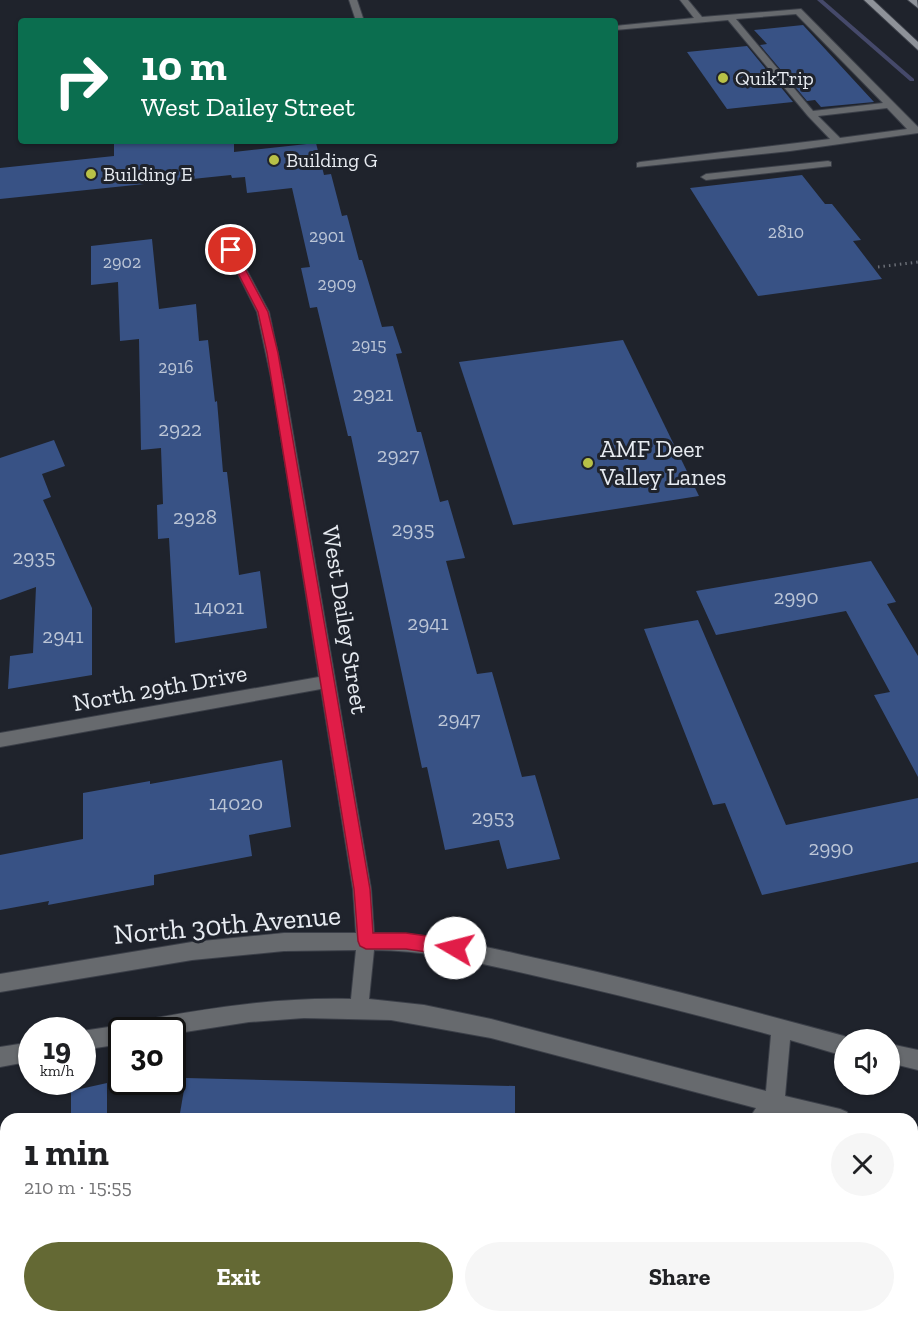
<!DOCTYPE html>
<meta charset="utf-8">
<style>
body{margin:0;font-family:"Zilla Slab",serif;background:#f6f6f6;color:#202124;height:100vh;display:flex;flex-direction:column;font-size:22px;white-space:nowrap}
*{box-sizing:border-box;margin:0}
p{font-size:20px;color:#757577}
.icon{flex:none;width:33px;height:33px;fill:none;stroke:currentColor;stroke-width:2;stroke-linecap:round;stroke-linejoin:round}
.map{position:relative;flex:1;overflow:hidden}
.drawer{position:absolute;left:0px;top:1113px;width:918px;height:210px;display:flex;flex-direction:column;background:#fff;border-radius:18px 18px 0 0;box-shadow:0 2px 4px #0004}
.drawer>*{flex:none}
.hud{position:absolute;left:18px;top:18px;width:600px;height:126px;border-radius:6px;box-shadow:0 2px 4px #0004;background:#0b6e4f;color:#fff;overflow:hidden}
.controls{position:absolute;left:834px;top:1029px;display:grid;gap:12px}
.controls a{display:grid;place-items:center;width:66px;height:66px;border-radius:50%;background:#fff;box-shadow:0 2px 4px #0004;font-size:30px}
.speed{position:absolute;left:18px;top:1017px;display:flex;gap:12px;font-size:30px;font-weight:700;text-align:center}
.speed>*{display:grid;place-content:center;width:78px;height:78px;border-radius:50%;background:#fff;box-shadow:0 2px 4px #0004;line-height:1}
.speed small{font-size:15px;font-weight:400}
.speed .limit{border:3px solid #111;border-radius:9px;background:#fff;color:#111}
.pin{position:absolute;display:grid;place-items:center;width:51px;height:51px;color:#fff;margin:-26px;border:3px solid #fff;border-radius:50%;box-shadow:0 2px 6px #0007}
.me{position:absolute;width:66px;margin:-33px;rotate:278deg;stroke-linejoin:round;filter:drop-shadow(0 0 4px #0008)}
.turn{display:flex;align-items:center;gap:21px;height:126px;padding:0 24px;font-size:27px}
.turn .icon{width:78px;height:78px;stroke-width:2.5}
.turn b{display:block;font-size:42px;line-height:51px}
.round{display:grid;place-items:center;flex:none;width:63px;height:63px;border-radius:32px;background:#f6f6f6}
.headline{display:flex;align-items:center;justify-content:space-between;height:102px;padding:0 24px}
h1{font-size:36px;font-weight:700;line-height:45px}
.button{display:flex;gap:12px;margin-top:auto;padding:12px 24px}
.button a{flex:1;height:69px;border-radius:36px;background:#646934;color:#fff;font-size:24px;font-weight:700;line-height:69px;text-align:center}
.button a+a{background:#f6f6f6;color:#202124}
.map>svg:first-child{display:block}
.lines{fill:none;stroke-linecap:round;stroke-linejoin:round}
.stream{fill:#45496a;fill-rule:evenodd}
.building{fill:#385285}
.lane-casing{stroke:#3b3f48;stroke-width:2}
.street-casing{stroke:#3b3f48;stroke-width:2}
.secondary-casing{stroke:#3b3f48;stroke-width:2}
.path{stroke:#6a6e76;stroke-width:3;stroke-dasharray:1.5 4;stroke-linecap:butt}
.lane{fill:#676a6e;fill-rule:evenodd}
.street{fill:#676a6e;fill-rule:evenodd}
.secondary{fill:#8e9299;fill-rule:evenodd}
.route{fill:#e11d48;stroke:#92132f;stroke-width:1.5}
.poi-dot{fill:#b8c147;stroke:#1f232c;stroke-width:2}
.labels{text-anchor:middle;stroke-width:6;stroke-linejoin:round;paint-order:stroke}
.far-number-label{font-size:18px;fill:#bbc5d6}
.far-poi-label{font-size:20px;fill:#e7ebf1;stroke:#1f232c;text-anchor:start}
.number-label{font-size:21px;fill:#bbc5d6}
.poi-label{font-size:24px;fill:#e7ebf1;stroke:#1f232c;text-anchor:start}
.street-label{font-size:24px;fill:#e7ebf1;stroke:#1f232c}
.near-street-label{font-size:28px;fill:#e7ebf1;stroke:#1f232c}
</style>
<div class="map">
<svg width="918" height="1323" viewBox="0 0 918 1323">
<rect width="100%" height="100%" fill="#1f232c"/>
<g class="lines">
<path class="stream" d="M817 0H823L914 79V81H910Z"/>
</g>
<g class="building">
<path d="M803 25 874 102 821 107 815 100 807 101 760 45 767 44 754 30Z"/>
<path d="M747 46 793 102 727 109 687 52Z"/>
<path d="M114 141H234V152L316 143 324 175 331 174 342 216 347 215 359 260H362L382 327 393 326 402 353 396 354 417 432H421L440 502 448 500 465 558 446 561 477 674 492 672 522 777 535 775 560 859 507 869 499 840 445 850 427 767 422 768 351 436H348L317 307 310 308 301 268 310 267 292 188 247 193 245 177 232 178 231 175 0 199V168L114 156Z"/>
<path d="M802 175 825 204H832L861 240 853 241 882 279 758 296 690 188Z"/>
<path d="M152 239 159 309 196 304 199 341 208 340 215 402 217 401 223 472H227L239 575 260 571 267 628 175 643 169 538 158 539 157 505 163 504 161 448 141 450 139 339 120 341 118 282 91 285V246Z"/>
<path d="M623 340 699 496 513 525 459 362Z"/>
<path d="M54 440 65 466 42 474 51 497 43 500 92 608V675L8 689 10 656 33 653 36 587 0 600V458Z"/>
<path d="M871 561 896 602 887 604 918 656V777L874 695 890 692 846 611 716 635 696 591Z"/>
<path d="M698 620 786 825 918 798V862L762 895 725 803 713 805 644 629Z"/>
<path d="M282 760 291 827 249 835 252 856 154 875V885L48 905 49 901 0 910V855L83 839V793L150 781V784Z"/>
<path d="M186 1078 515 1086V1119H179Z"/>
<path d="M107 1083V1119H71V1091Z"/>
</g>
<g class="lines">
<g class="lane-casing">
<g id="lane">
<path d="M349 0H357L364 21H356Z"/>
<path d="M680 0H688L702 17 801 9 918 127V133L790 151 637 167V163L640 162 830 139 808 116 728 20 615 30V26L694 18ZM796 14 883 103 813 111 736 19ZM887 108 907 129 840 138 818 116Z"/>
<path d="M828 161 831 162V166L706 180 701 177 706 174Z"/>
</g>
</g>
<g class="street-casing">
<g id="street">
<path d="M231 247 236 250 269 312 285 387 371 889 374 933C431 932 485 947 540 959 642 981 743 1009 844 1036L851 1040H844V1056L790 1040 785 1096 840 1109 847 1112 850 1119H799L790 1117 791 1119H749L756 1108 491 1038 391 1020 304 1018 249 1022 172 1034V1030H122V1044L82 1050V1031L122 1025 130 1030 132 1023 139 1021C209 1008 279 997 351 999L356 950 284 951 192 960 0 992V974L192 942 284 933H356L353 889 321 689 0 747V733L319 677 273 387 257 312 226 250ZM374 950C428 950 479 963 532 975 612 993 691 1013 771 1035L766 1091 491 1019 424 1005 369 999Z"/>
<path d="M32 1042V1061L0 1067V1047Z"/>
<path d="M890 1044 918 1050V1070L890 1063Z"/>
<path d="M912 1126 918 1127V1147L912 1146Z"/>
<rect x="716" y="1317" width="22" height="6"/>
<path d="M774 1317H796L795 1323H773Z"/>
</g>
</g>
<g class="secondary-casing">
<g id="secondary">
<path d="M864 0H873L918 42V50Z"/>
<path d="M908 0H917L918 8Z"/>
</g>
</g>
<path class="path" d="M878 267 918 262"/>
<use href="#lane" class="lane"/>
<use href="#street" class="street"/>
<use href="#secondary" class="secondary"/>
</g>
<path class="route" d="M231 247 235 250 268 312 278 353 370 889 373 933H406L455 940 461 943 463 948 461 954 455 956 406 949H366L360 946 358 941 354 889 267 353 258 312 226 250Z"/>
<g class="poi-dot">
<circle cx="723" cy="78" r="6"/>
<circle cx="274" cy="160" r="6"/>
<circle cx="91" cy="174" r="6"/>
<circle cx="588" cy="463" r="6"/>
</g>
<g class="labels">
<g class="far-number-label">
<text x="786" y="238">2810</text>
<text x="327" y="242">2901</text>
<text x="122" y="268">2902</text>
<text x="337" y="290">2909</text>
<text x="369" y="351">2915</text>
<text x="176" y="373">2916</text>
</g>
<g class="far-poi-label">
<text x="735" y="85">QuikTrip</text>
<text x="286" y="167">Building G</text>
<text x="103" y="181">Building E</text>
</g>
<g class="number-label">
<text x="373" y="401">2921</text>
<text x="180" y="436">2922</text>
<text x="398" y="462">2927</text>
<text x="195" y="524">2928</text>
<text x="413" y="536">2935</text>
<text x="34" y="564">2935</text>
<text x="796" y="604">2990</text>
<text x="219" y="614">14021</text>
<text x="428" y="630">2941</text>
<text x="63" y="643">2941</text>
<text x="459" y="726">2947</text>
<text x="236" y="810">14020</text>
<text x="493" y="824">2953</text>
<text x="831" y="855">2990</text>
</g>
<g class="poi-label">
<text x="600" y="457">AMF Deer<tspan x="600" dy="28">Valley Lanes</tspan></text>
</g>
<g class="street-label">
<text transform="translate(345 620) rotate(81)" y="8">West Dailey Street</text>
<text transform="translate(160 688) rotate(-10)" y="8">North 29th Drive</text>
</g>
<g class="near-street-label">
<text transform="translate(227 924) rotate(-5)" y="10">North 30th Avenue</text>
</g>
</g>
</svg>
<div class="controls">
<a><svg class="icon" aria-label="sound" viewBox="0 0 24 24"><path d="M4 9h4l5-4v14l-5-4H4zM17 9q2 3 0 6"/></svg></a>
</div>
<div class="speed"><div>19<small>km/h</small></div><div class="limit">30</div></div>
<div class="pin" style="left:231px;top:250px;background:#d93025"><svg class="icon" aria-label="arrive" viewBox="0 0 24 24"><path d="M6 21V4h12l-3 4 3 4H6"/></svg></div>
<svg class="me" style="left:455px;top:948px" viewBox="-20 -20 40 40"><circle r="19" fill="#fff"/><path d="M0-13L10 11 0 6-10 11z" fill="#e11d48"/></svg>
<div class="hud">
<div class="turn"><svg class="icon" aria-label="right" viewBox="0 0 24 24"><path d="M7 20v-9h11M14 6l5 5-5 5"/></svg><div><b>10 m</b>West Dailey Street</div></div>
</div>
<section class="drawer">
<div class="headline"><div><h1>1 min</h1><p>210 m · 15:55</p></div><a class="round"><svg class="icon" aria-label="close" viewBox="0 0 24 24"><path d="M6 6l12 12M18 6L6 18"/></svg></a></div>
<div class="button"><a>Exit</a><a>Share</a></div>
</section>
</div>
